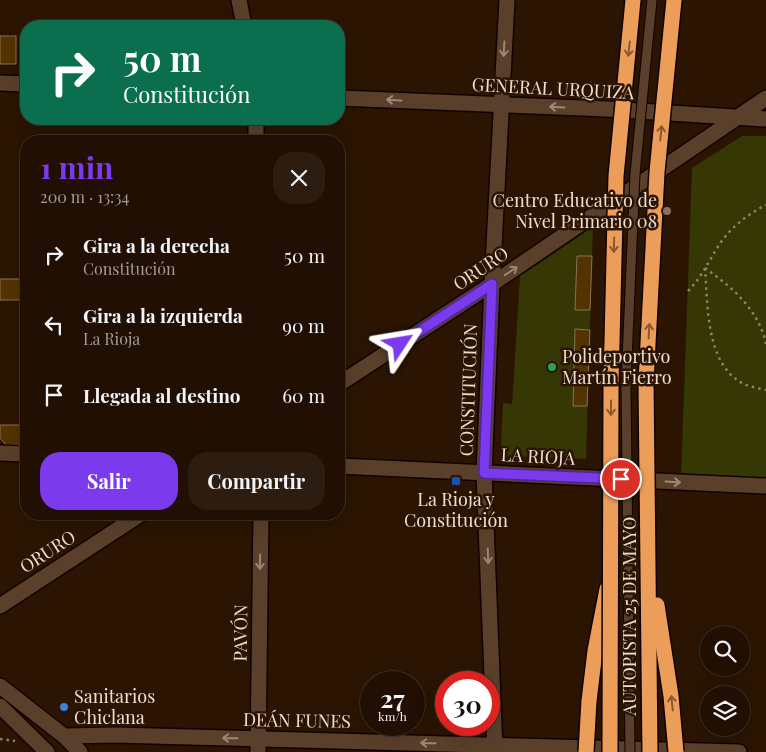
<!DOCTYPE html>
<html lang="es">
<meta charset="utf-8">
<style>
body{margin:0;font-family:"Playfair Display",serif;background:#2d1d11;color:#f1f3f6;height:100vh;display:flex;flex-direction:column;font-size:19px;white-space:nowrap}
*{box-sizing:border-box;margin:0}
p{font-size:16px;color:#a29c99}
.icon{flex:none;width:28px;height:28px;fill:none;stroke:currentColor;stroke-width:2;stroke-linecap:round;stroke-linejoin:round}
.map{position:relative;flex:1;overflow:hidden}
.drawer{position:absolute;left:20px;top:135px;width:325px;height:385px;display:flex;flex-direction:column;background:#200f02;border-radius:20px;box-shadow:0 5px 20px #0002,0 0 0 1px #3d2f24}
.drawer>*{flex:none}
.banner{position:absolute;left:20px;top:20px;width:325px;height:105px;border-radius:20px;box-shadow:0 5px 20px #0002,0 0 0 1px #3d2f24;background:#0b6e4f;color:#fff;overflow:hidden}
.buttons{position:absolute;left:700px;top:626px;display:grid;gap:10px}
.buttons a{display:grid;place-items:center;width:50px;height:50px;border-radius:50%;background:#200f02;box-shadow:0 5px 20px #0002,0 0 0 1px #3d2f24;font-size:25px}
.speed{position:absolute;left:360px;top:671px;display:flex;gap:10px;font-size:25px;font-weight:700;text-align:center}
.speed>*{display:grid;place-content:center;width:65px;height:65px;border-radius:50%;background:#200f02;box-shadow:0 5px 20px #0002,0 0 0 1px #3d2f24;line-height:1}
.speed small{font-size:12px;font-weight:400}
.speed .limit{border:8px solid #d22;background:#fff;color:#111}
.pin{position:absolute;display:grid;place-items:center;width:42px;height:42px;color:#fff;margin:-21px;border:2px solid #fff;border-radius:50%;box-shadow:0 1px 5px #0007}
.me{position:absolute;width:55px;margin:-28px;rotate:57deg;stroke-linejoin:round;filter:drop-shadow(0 0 4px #0008)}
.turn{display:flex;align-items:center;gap:18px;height:105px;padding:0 20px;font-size:22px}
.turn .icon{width:65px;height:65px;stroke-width:2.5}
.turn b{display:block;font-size:35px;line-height:42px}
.round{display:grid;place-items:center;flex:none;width:52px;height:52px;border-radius:20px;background:#2d1d11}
.headline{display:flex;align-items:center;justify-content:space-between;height:85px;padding:0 20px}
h1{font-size:30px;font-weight:700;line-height:38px;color:#7c3aed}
.button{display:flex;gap:10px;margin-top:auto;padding:10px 20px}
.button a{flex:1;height:58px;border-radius:20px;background:#7c3aed;color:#fff;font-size:20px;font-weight:700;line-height:58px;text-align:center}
.button a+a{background:#2d1d11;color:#f1f3f6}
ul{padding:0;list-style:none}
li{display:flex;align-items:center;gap:15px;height:70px;padding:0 20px}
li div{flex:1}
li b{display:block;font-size:19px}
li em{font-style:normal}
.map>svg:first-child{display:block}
.green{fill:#353705}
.building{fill:#533400;stroke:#887257}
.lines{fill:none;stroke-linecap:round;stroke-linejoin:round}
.street-casing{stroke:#120200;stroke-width:18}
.secondary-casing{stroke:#120200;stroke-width:18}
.highway-casing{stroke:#120200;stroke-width:18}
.path{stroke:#917e6f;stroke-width:2.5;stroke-dasharray:2.5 4;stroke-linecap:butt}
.street{stroke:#5a402b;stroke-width:15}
.secondary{stroke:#5a402b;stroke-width:15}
.highway{stroke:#ec9d5a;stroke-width:15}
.lane-bridge-casing{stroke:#120200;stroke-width:11;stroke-linecap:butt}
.highway-bridge-casing{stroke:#120200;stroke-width:18;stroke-linecap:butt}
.lane-bridge{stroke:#5a402b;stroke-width:9}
.highway-bridge{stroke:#ec9d5a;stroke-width:15}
.oneway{stroke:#9c8776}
.oneway2{stroke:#8c582e}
.route-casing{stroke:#51269a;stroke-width:12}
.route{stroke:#7c3aed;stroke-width:9}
.education-dot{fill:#8d6e63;stroke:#2b1402;stroke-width:2}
.leisure-dot{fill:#2e9e5b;stroke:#2b1402;stroke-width:2}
.transit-dot{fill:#1a4fb4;stroke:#2b1402;stroke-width:2}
.shop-dot{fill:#3f7fe0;stroke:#2b1402;stroke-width:2}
.labels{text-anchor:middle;stroke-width:5;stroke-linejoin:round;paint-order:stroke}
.street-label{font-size:18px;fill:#edddd1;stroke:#2b1402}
.poi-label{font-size:18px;fill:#edddd1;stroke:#2b1402;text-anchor:start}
</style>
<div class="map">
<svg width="766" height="752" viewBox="0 0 766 752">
<rect width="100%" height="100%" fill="#2b1402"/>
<g class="green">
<path d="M742 136H766V480L681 476 692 168Z"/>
<path d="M593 227 586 459 508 456 501 446 503 403 512 404 520 276Z"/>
</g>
<g class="building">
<rect x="0" y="36" width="16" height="28"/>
<path d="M577 256H592L590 310H575Z"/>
<rect x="0" y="279" width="26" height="21"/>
<path d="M575 329 590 330 587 406H573Z"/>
<path d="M0 425H25V445H6L0 438Z"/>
</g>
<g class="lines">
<g class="street-casing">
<g id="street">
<path d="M0 83 26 84"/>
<path d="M339 98 606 109 766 119"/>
<path d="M339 384 492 284 766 98"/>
<path d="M0 453 26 454"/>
<path d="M339 466 766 486"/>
<path d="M0 606 141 514"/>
<path d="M64 736 115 735 739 752"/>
<path d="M495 752 484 473 492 284 507 0"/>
</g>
</g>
<g class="secondary-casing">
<g id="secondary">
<path d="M239 0 244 26"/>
<path d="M256 119V141"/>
<path d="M0 686 64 736 80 752"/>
<path d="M0 706 47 752"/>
<path d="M258 752 261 514"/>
</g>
</g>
<g class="highway-casing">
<path id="highway" d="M589 701 595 651 607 589"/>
</g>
<g class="path">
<path d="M705 268C708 304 705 365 744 384 750 387 759 388 766 390"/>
<path d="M705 268C732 287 759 310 766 344"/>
<path d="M688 291C701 278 709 261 719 245 730 228 748 214 766 205"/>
<path d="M0 739 15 741"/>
</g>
<use href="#street" class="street"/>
<use href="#secondary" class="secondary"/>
<use href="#highway" class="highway"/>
<g class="lane-bridge-casing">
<path id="lane-bridge" d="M630 752 626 383 635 174 652 0"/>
</g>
<g class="highway-bridge-casing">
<g id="highway-bridge">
<path d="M657 605 671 696 676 752"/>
<path d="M586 752 589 701"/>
<path d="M610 752 611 383 616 176 633 0"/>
<path d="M650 752 646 382 657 172 674 0"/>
</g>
</g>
<use href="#lane-bridge" class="lane-bridge"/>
<use href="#highway-bridge" class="highway-bridge"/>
</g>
<defs><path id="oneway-shaft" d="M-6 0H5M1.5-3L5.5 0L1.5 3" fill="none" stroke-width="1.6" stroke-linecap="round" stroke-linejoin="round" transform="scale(1.25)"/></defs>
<g class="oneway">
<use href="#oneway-shaft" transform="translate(504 49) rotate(93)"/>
<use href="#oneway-shaft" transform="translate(394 100) rotate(-177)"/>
<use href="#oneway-shaft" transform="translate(557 107) rotate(-177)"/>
<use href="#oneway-shaft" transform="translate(511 271) rotate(-34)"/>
<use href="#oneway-shaft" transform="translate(673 482) rotate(3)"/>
<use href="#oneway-shaft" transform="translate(488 556) rotate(88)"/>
<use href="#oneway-shaft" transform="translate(260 562) rotate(91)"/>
<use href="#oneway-shaft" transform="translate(230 738) rotate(-179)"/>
<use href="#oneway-shaft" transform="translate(428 743) rotate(-179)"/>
</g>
<g class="oneway2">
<use href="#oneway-shaft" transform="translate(629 49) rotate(96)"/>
<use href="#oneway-shaft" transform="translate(661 133) rotate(-84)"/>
<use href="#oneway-shaft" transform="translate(614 245) rotate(91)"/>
<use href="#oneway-shaft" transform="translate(649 331) rotate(-87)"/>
<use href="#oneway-shaft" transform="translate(611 408) rotate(90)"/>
<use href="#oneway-shaft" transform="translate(672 703) rotate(-96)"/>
</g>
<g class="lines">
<g class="route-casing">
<path id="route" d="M400 344 492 284 484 473 621 479"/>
</g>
<use href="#route" class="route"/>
</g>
<circle class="education-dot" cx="667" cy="211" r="5"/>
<circle class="leisure-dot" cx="552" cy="367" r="5"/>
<rect class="transit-dot" x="451" y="476" width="10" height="10" rx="2.5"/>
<circle class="shop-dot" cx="64" cy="707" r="5"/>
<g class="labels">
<g class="street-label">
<text transform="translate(553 89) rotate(3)" y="6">GENERAL URQUIZA</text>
<text transform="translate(481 269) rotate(-34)" y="6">ORURO</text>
<text transform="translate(469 390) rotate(-88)" y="6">CONSTITUCIÓN</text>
<text transform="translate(538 457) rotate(3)" y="6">LA RIOJA</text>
<text transform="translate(48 552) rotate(-33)" y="6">ORURO</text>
<text transform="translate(630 616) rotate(-90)" y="6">AUTOPISTA 25 DE MAYO</text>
<text transform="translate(241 633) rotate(-89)" y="6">PAVÓN</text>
<text transform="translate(297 721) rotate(1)" y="6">DEÁN FUNES</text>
</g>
<g class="poi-label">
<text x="657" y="207" text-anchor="end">Centro Educativo de<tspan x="657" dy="21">Nivel Primario 08</tspan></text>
<text x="562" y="363">Polideportivo<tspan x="562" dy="21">Martín Fierro</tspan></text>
<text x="456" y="506" text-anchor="middle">La Rioja y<tspan x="456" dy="21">Constitución</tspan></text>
<text x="74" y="703">Sanitarios<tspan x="74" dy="21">Chiclana</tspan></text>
</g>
</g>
</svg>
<div class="buttons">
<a><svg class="icon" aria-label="search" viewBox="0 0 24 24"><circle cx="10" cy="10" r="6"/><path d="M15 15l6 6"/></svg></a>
<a><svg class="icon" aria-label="layers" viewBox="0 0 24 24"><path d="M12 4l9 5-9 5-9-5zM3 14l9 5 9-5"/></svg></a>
</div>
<div class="speed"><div>27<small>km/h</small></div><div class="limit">30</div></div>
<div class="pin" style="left:621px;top:479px;background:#d93025"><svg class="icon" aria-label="arrive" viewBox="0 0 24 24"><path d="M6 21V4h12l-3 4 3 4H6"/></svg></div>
<svg class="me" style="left:400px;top:344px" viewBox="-20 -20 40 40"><path d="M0-17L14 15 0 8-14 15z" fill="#7c3aed" stroke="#fff" stroke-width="4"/></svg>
<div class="banner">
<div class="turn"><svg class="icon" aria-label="right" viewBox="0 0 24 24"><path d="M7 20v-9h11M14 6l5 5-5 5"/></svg><div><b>50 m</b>Constitución</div></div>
</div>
<section class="drawer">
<div class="headline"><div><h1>1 min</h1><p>200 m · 13:34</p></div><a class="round"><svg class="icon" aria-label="close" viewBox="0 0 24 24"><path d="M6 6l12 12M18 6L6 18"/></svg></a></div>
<ul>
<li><svg class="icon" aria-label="right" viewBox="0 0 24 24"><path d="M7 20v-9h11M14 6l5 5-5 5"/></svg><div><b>Gira a la derecha</b><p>Constitución</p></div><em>50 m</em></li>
<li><svg class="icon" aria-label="left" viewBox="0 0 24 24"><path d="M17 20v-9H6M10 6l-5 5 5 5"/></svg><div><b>Gira a la izquierda</b><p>La Rioja</p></div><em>90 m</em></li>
<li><svg class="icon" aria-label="arrive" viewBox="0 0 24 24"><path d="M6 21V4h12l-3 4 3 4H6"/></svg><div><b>Llegada al destino</b></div><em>60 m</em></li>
</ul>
<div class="button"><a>Salir</a><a>Compartir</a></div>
</section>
</div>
